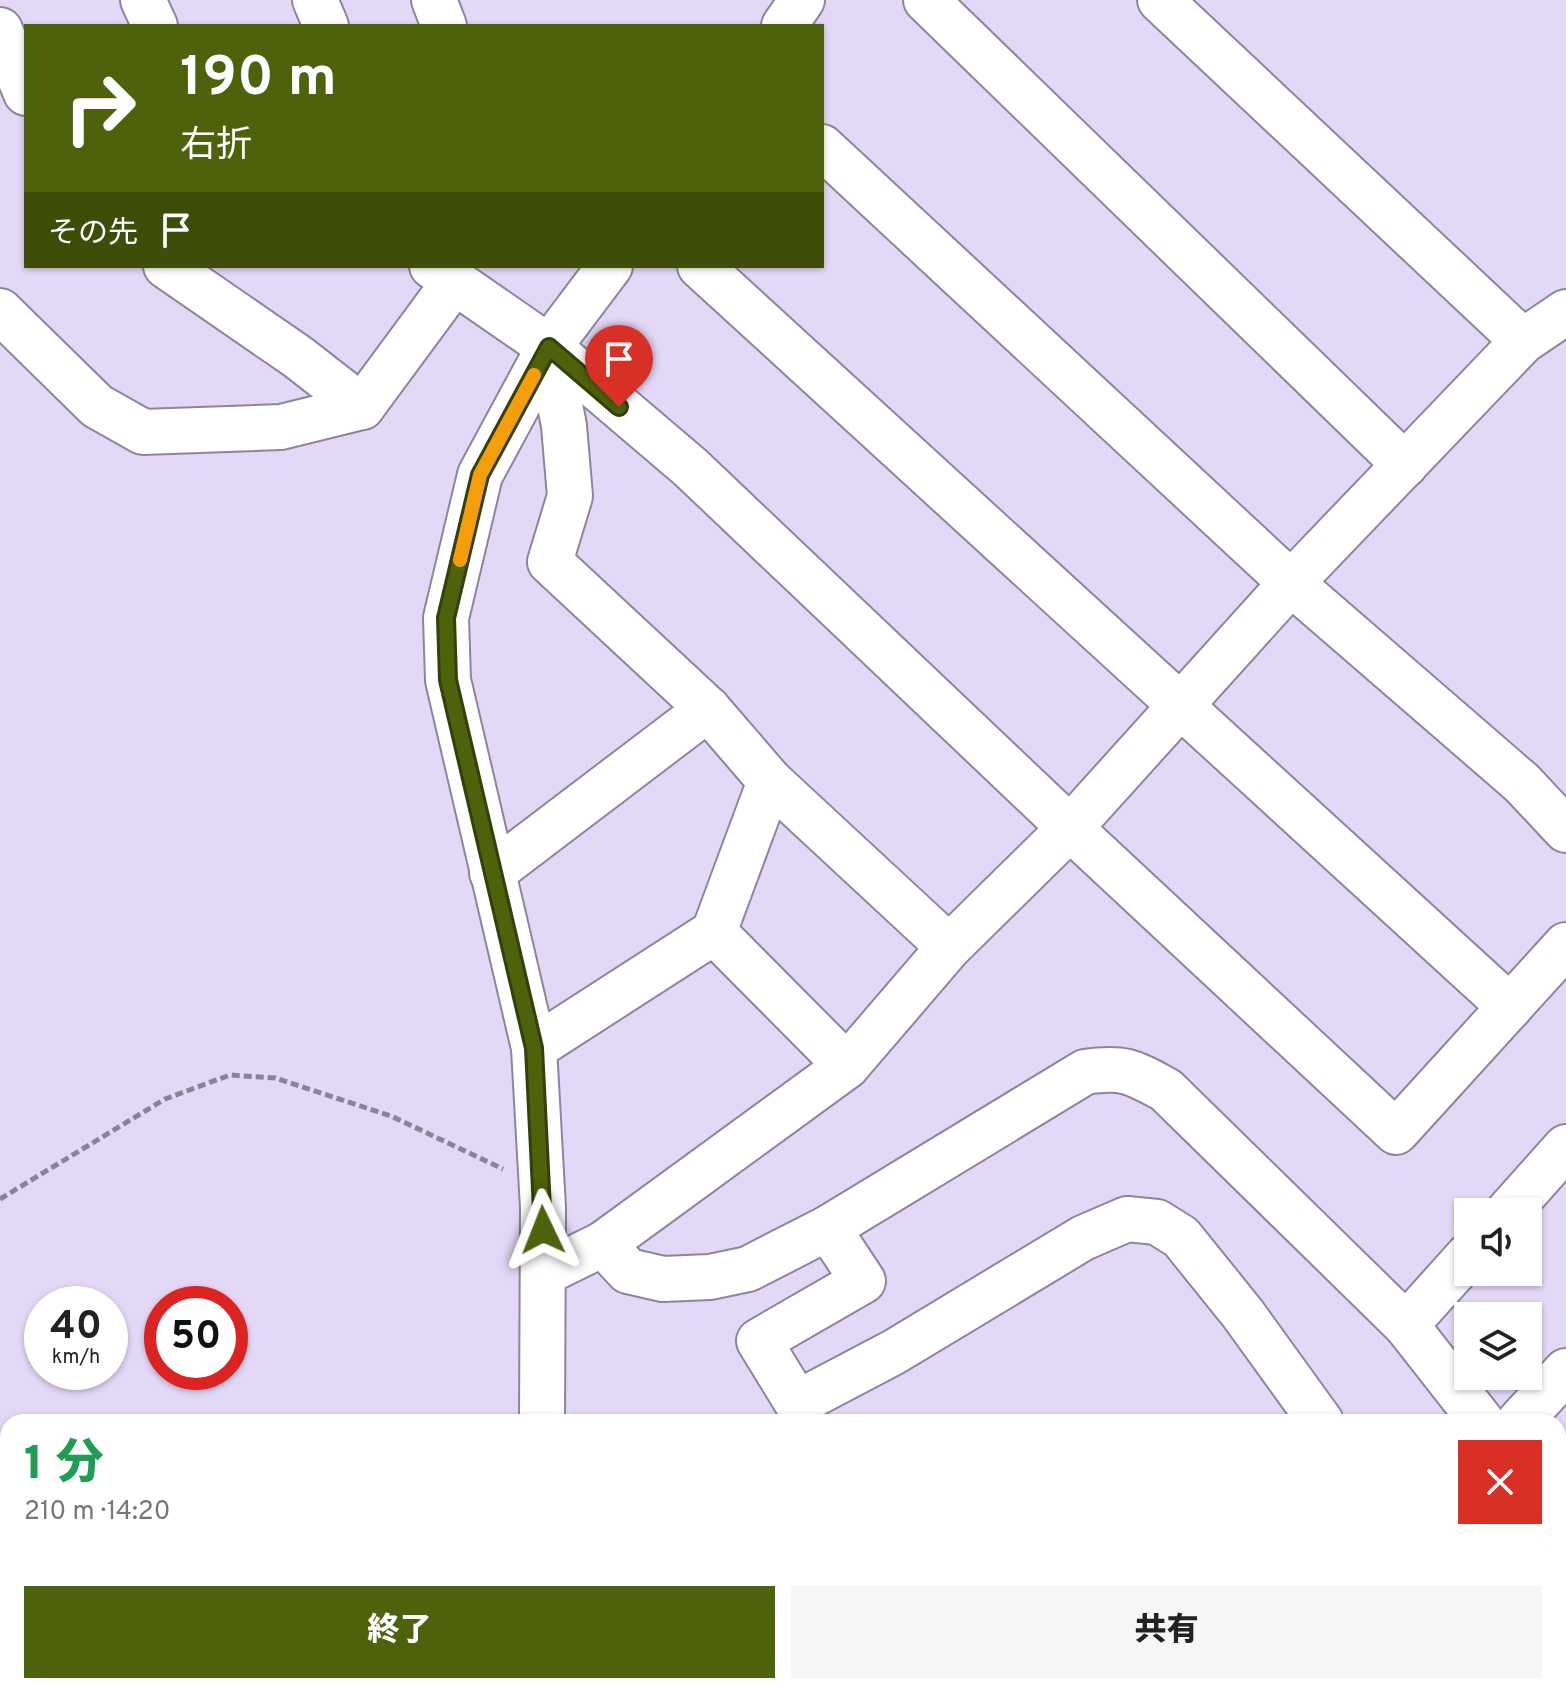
<!DOCTYPE html>
<html lang="ja">
<meta charset="utf-8">
<style>
body{margin:0;font-family:Overpass,"Noto Sans JP",sans-serif;background:#f6f6f6;color:#222;height:100vh;display:flex;flex-direction:column;font-size:30px;white-space:nowrap}
*{box-sizing:border-box;margin:0}
p{font-size:26px;color:#767676}
.icon{flex:none;width:44px;height:44px;fill:none;stroke:currentColor;stroke-width:2;stroke-linecap:round;stroke-linejoin:round}
.map{position:relative;flex:1;overflow:hidden}
.sheet{position:absolute;left:0px;top:1414px;width:1566px;height:280px;display:flex;flex-direction:column;background:#fff;border-radius:24px 24px 0 0;box-shadow:0 2px 6px #0004}
.sheet>*{flex:none}
.banner{position:absolute;left:24px;top:24px;width:800px;height:244px;border-radius:0px;box-shadow:0 2px 6px #0004;background:#4e620c;color:#fff;overflow:hidden}
.controls{position:absolute;left:1454px;top:1198px;display:grid;gap:16px}
.controls a{display:grid;place-items:center;width:88px;height:88px;border-radius:0px;background:#fff;box-shadow:0 2px 6px #0004;font-size:40px}
.speed{position:absolute;left:24px;top:1286px;display:flex;gap:16px;font-size:40px;font-weight:700;text-align:center}
.speed>*{display:grid;place-content:center;width:104px;height:104px;border-radius:50%;background:#fff;box-shadow:0 2px 6px #0004;line-height:1}
.speed small{font-size:20px;font-weight:400}
.speed .limit{border:12px solid #d22;background:#fff;color:#111}
.pin{position:absolute;display:grid;place-items:center;width:68px;height:68px;color:#fff;margin:-82px -34px;border-radius:50% 50% 50% 0;rotate:-45deg;box-shadow:0 0 8px #0007}
.pin .icon{rotate:45deg}
.me{position:absolute;width:88px;margin:-44px;rotate:358deg;stroke-linejoin:round;filter:drop-shadow(0 0 6px #0008)}
.turn{display:flex;align-items:center;gap:28px;height:168px;padding:0 24px;font-size:36px}
.turn .icon{width:104px;height:104px;stroke-width:2.5}
.turn b{display:block;font-size:56px;line-height:68px}
.then{display:flex;align-items:center;height:76px;padding:0 24px;background:#0003;gap:16px;font-size:30px}
.round{display:grid;place-items:center;flex:none;width:84px;height:84px;border-radius:0px;background:#f6f6f6}
.overview{display:flex;align-items:center;justify-content:space-between;height:136px;padding:0 24px}
h1{font-size:48px;font-weight:800;line-height:60px;color:#1e9e55}
.cta{display:flex;gap:16px;margin-top:auto;padding:16px 24px}
.cta a{flex:1;height:92px;border-radius:0px;background:#4e620c;color:#fff;font-size:32px;font-weight:800;line-height:92px;text-align:center}
.cta a+a{background:#f6f6f6;color:#222}
.map>svg:first-child{display:block}
.lines{fill:none;stroke-linecap:round;stroke-linejoin:round}
.minor-casing{stroke:#8e849f;stroke-width:48}
.major-casing{stroke:#8e849f;stroke-width:48}
.path{stroke:#8b8399;stroke-width:5;stroke-dasharray:8 4;stroke-linecap:butt}
.minor{stroke:#fff;stroke-width:44}
.major{stroke:#fff;stroke-width:44}
.route-casing{stroke:#334008;stroke-width:20}
.route{stroke:#4e620c;stroke-width:14}
.slow{stroke:#f59e0b;stroke-width:14}
</style>
<div class="map">
<svg width="1566" height="1694" viewBox="0 0 1566 1694">
<rect width="100%" height="100%" fill="#e4d8f7"/>
<g class="lines">
<g class="minor-casing">
<g id="minor">
<path d="M143 0 155 26"/>
<path d="M315 0 326 26"/>
<path d="M434 0 444 26"/>
<path d="M926 0 1405 465"/>
<path d="M1160 0 1523 341"/>
<path d="M0 30 26 93"/>
<path d="M822 147 1291 583 1522 783 1566 830"/>
<path d="M166 266 298 357 362 407"/>
<path d="M432 266 549 347 690 467 1070 828 1396 1132 1566 945"/>
<path d="M700 266 1510 1007"/>
<path d="M0 311 97 406 143 432 281 427 362 407 455 281"/>
<path d="M549 347 564 426 570 496 550 562 708 709 770 781 949 947"/>
<path d="M492 873 708 709"/>
<path d="M714 932 847 1066"/>
<path d="M534 1048 714 932 770 781"/>
<path d="M1508 1212 1566 1147"/>
<path d="M828 1228 863 1281 759 1341 797 1403 894 1352 1083 1238 1127 1219 1157 1222 1181 1237 1243 1314 1321 1422"/>
<path d="M603 1244 628 1271 663 1279 710 1277 748 1269 828 1228 1085 1072C1124 1066 1133 1072 1166 1090L1406 1325 1482 1422"/>
<path d="M544 1273 603 1244 847 1066 949 947 1070 828 1291 583 1523 341 1566 312"/>
<path d="M1406 1325 1468 1256"/>
<path d="M1519 1422 1566 1371"/>
<path d="M1558 1521 1566 1528"/>
<path d="M1337 1694 1339 1686"/>
<path d="M1472 1694 1474 1686"/>
</g>
</g>
<g class="major-casing">
<g id="major">
<path d="M784 26 802 0"/>
<path d="M542 1422 543 1208 534 1048 448 680 446 618 480 475 549 347 610 266"/>
<path d="M615 1686 621 1694"/>
</g>
</g>
<path class="path" d="M0 1199 165 1099 230 1075 275 1078 391 1116 503 1169"/>
<use href="#minor" class="minor"/>
<use href="#major" class="major"/>
</g>
<g class="lines">
<g class="route-casing">
<path id="route" d="M543 1230 534 1048 448 680 446 618 480 475 549 347 619 407"/>
</g>
<use href="#route" class="route"/>
<path class="slow" d="M460 560 480 475 534 375"/>
</g>
</svg>
<div class="controls">
<a><svg class="icon" aria-label="sound" viewBox="0 0 24 24"><path d="M4 9h4l5-4v14l-5-4H4zM17 9q2 3 0 6"/></svg></a>
<a><svg class="icon" aria-label="layers" viewBox="0 0 24 24"><path d="M12 4l9 5-9 5-9-5zM3 14l9 5 9-5"/></svg></a>
</div>
<div class="speed"><div>40<small>km/h</small></div><div class="limit">50</div></div>
<div class="pin" style="left:619px;top:407px;background:#d93025"><svg class="icon" aria-label="arrive" viewBox="0 0 24 24"><path d="M6 21V4h12l-3 4 3 4H6"/></svg></div>
<svg class="me" style="left:543px;top:1230px" viewBox="-20 -20 40 40"><path d="M0-17L14 15 0 8-14 15z" fill="#4e620c" stroke="#fff" stroke-width="4"/></svg>
<div class="banner">
<div class="turn"><svg class="icon" aria-label="right" viewBox="0 0 24 24"><path d="M7 20v-9h11M14 6l5 5-5 5"/></svg><div><b>190 m</b>右折</div></div>
<div class="then">その先<svg class="icon" aria-label="arrive" viewBox="0 0 24 24"><path d="M6 21V4h12l-3 4 3 4H6"/></svg></div>
</div>
<section class="sheet">
<div class="overview"><div><h1>1 分</h1><p>210 m · 14:20</p></div><a class="round" style="background:#d93025;color:#fff"><svg class="icon" aria-label="close" viewBox="0 0 24 24"><path d="M6 6l12 12M18 6L6 18"/></svg></a></div>
<div class="cta"><a>終了</a><a>共有</a></div>
</section>
</div>
